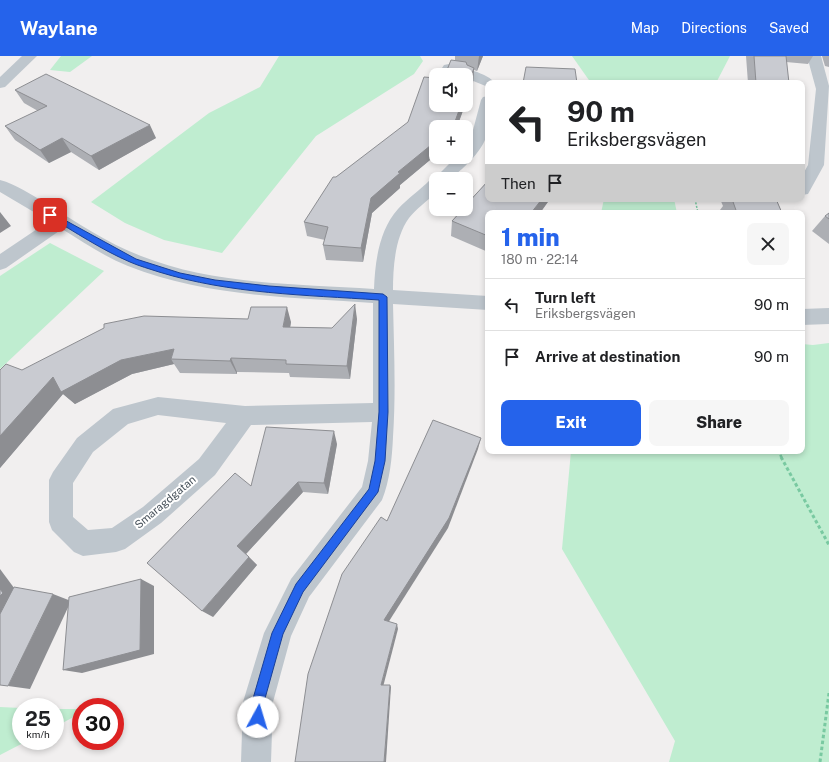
<!DOCTYPE html>
<meta charset="utf-8">
<style>
body{margin:0;font-family:"Public Sans",sans-serif;background:#f6f6f6;color:#202124;height:100vh;display:flex;flex-direction:column;font-size:15px;white-space:nowrap}
*{box-sizing:border-box;margin:0}
p{font-size:13px;color:#757577}
.icon{flex:none;width:22px;height:22px;fill:none;stroke:currentColor;stroke-width:2;stroke-linecap:round;stroke-linejoin:round}
.map{position:relative;flex:1;overflow:hidden}
.sheet{position:absolute;left:485px;top:154px;width:320px;height:244px;display:flex;flex-direction:column;background:#fff;border-radius:8px;box-shadow:0 2px 6px #0003}
.sheet>*{flex:none}
.guide{position:absolute;left:485px;top:24px;width:320px;height:122px;border-radius:8px;box-shadow:0 2px 6px #0003;background:#fff;color:#202124;overflow:hidden}
.fabs{position:absolute;left:429px;top:12px;display:grid;gap:8px}
.fabs a{display:grid;place-items:center;width:44px;height:44px;border-radius:8px;background:#fff;box-shadow:0 2px 6px #0003;font-size:20px}
.speed{position:absolute;left:12px;top:642px;display:flex;gap:8px;font-size:20px;font-weight:700;text-align:center}
.speed>*{display:grid;place-content:center;width:52px;height:52px;border-radius:50%;background:#fff;box-shadow:0 2px 6px #0003;line-height:1}
.speed small{font-size:10px;font-weight:400}
.speed .limit{border:6px solid #d22;background:#fff;color:#111}
.pin{position:absolute;display:grid;place-items:center;width:34px;height:34px;color:#fff;margin:-17px;border-radius:8px;box-shadow:0 2px 6px #0006}
.me{position:absolute;width:44px;margin:-22px;rotate:6deg;stroke-linejoin:round;filter:drop-shadow(0 0 3px #0008)}
.turn{display:flex;align-items:center;gap:14px;height:84px;padding:0 16px;font-size:18px}
.turn .icon{width:52px;height:52px;stroke-width:2.5}
.turn b{display:block;font-size:28px;line-height:34px}
.then{display:flex;align-items:center;height:38px;padding:0 16px;background:#0003;gap:8px;font-size:15px}
.round{display:grid;place-items:center;flex:none;width:42px;height:42px;border-radius:8px;background:#f6f6f6}
.head{display:flex;align-items:center;justify-content:space-between;height:68px;padding:0 16px}
h1{font-size:24px;font-weight:800;line-height:30px;color:#2563eb}
.primary-button{display:flex;gap:8px;margin-top:auto;padding:8px 16px}
.primary-button a{flex:1;height:46px;border-radius:8px;background:#2563eb;color:#fff;font-size:16px;font-weight:800;line-height:46px;text-align:center}
.primary-button a+a{background:#f6f6f6;color:#202124}
ul{padding:0;list-style:none}
li{display:flex;align-items:center;gap:12px;height:52px;padding:0 16px;border-top:1px solid #e0e0e0}
li div{flex:1}
li b{display:block;font-size:15px}
li em{font-style:normal}
header{display:flex;align-items:center;gap:24px;box-sizing:border-box;height:56px;padding:0 20px;background:#2563eb;color:#fff}
header strong{font-size:19px}
nav{display:flex;gap:22px;margin-inline-start:auto;font-size:14px}
.map>svg:first-child{display:block}
.green{fill:#bfedd0}
.lines{fill:none;stroke-linecap:round;stroke-linejoin:round}
.path-far2{stroke:#79c9a1;stroke-width:1.5;stroke-dasharray:2 1.5;stroke-linecap:butt}
.path-far1{stroke:#79c9a1;stroke-width:2.5;stroke-dasharray:2.5 2;stroke-linecap:butt}
.path{stroke:#79c9a1;stroke-width:3;stroke-dasharray:3.5 2.5;stroke-linecap:butt}
.street{fill:#bec6cd;fill-rule:evenodd}
.wall{fill:#adafb4}
.shaded-wall{fill:#8d8e92}
.building{fill:#c9cbd1;stroke:#8d8e92}
.route{fill:#2563eb;stroke:#184099}
.labels{text-anchor:middle;stroke-width:4;stroke-linejoin:round;paint-order:stroke}
.street-label{font-size:11px;fill:#48525b;stroke:#fff}
</style>
<header>
<strong>Waylane</strong>
<nav><a>Map</a><a>Directions</a><a>Saved</a></nav>
</header>
<div class="map">
<svg width="829" height="706" viewBox="0 0 829 706">
<rect width="100%" height="100%" fill="#f1efef"/>
<g class="green">
<path d="M61 0H92L70 16 50 14Z"/>
<path d="M279 0H420L423 5 414 18 316 80 222 197 164 184 125 167 91 146 209 57 260 31Z"/>
<path d="M572 0H730L716 27H591Z"/>
<path d="M604 143H674L677 157H601Z"/>
<path d="M50 187 104 215 0 313V220Z"/>
<path d="M829 287V706H669L675 685 562 493 571 395H802V288L813 289Z"/>
<path d="M0 651 21 652V685H27L0 699Z"/>
<path d="M55 653H81V657L55 671Z"/>
</g>
<g class="lines">
<path class="path-far2" d="M695 143 698 157"/>
<path class="path-far1" d="M778 395 782 402"/>
<g class="path">
<path d="M781 401 829 489"/>
<path d="M820 706 829 637"/>
</g>
<g class="street">
<path d="M22 0H37L5 31 0 32V21Z"/>
<path d="M807 0H821L829 30 824 109 808 138 802 139V120L808 109 816 33Z"/>
<path d="M449 8C461 11 488 17 495 27H488V31L466 22V19C458 19 447 18 442 12L444 9Z"/>
<path d="M488 40C488 51 490 63 488 74 485 94 465 110 451 123H436V137C427 145 416 153 409 162 395 181 393 211 393 234L488 240V254L393 248C394 292 396 337 393 381 392 402 390 424 382 444L309 541 291 580 273 646 271 706H241L243 646 264 577 291 523 362 431 368 405 372 366 251 369 215 419 161 467 125 493 116 496 83 500 74 496 52 474 49 466V424L53 416 77 382 113 353 158 341 245 350 373 347V247C291 241 206 241 128 210 105 201 83 186 62 173L6 212 0 214V198L49 165 0 136V124C16 128 31 139 46 147 76 166 107 187 141 200 214 229 297 228 374 233 375 206 379 174 398 153 407 143 420 134 430 124L434 123 456 101H466V89L473 74 481 44 483 41ZM158 359 226 367 199 403 143 451 112 472 88 474 73 461V427L93 396 128 368Z"/>
<path d="M829 252V268L802 269V253Z"/>
</g>
</g>
<g class="wall">
<path d="M455 0H483L477 15 474 14 473 27 455 4Z"/>
<path d="M746 0H813L808 8 786 6 789 27H748Z"/>
<path d="M822 0H829V11L825 10Z"/>
<path d="M15 34 156 82 99 114 71 96 49 107 15 84 5 70 38 55 24 47Z"/>
<path d="M436 49H465L457 71H436V99L400 129V132L372 157 363 206 326 204 323 189 325 184 307 180 304 166 336 121Z"/>
<path d="M488 125V143H550L540 157H488V196L451 180 452 165 463 153H466V149Z"/>
<path d="M720 143H776L782 157H721L720 154 723 150Z"/>
<path d="M829 157V188L812 175 825 160Z"/>
<path d="M357 263 350 323 290 321 289 317 237 316V318L180 317 174 308 132 318 75 348 63 338 0 412V314H22L291 266 290 271 332 272Z"/>
<path d="M337 388 328 438 303 436 246 498 257 509 213 561 251 430Z"/>
</g>
<g class="shaded-wall">
<path d="M479 0H483L477 15Z"/>
<path d="M474 12 473 27 466 46V35Z"/>
<path d="M461 49H465L457 71H452Z"/>
<path d="M150 69 156 82 99 114 91 100Z"/>
<path d="M62 82 71 96 49 107 40 94Z"/>
<path d="M436 85V99L400 129V132L372 157 363 206 361 192 371 142 398 116Z"/>
<path d="M542 143H550L540 157H531Z"/>
<path d="M0 156 11 170 0 177Z"/>
<path d="M355 248 357 263 350 323 347 310Z"/>
<path d="M287 251 291 266 288 285 283 271Z"/>
<path d="M174 293 171 303 174 308 132 318 75 348 63 338 0 412V380L53 321 121 304Z"/>
<path d="M231 302 237 316V318L230 305Z"/>
<path d="M334 375 337 388 328 438 324 427Z"/>
<path d="M481 382 478 393 448 472 386 570 384 564Z"/>
<path d="M298 426 303 436 245 499 237 490Z"/>
<path d="M249 501 257 509 213 561 202 555Z"/>
<path d="M0 513 23 544 0 563Z"/>
<path d="M141 523 154 530V598L82 617 63 614Z"/>
<path d="M53 538 71 545 30 633 8 630Z"/>
<path d="M397 568 398 573 383 631 381 629Z"/>
<path d="M390 629 391 631 386 706H384Z"/>
</g>
<g class="building">
<path d="M754 0H786L789 27H756Z"/>
<path d="M451 4 466 6 467 9 474 12 466 35V19H445Z"/>
<path d="M526 11 575 13 577 27H523Z"/>
<path d="M46 18 150 69 91 100 62 82 40 94 5 70 47 50 15 34Z"/>
<path d="M424 21 436 22V49H461L453 71H436V85L398 116 400 117 371 142 361 192 323 189 328 171 304 166 333 121H336L408 66Z"/>
<path d="M488 125V143H542L531 157H488V180L452 165 463 153H466V149Z"/>
<path d="M732 143H776L782 157H737Z"/>
<path d="M829 157V163L825 160Z"/>
<path d="M355 248 347 310 286 308V304L231 302 230 305 171 303 174 293 121 304 61 336 53 321 0 380V314L6 308 22 314 104 272V268L144 260 248 263 251 251H287L283 271 332 272Z"/>
<path d="M433 364 481 382 449 462 384 564 397 568 381 629H390L384 706H295L308 618 342 518 381 461 387 465Z"/>
<path d="M266 371 334 375 324 427 298 426 237 490 249 501 202 555 147 507 235 417 251 430Z"/>
<path d="M141 523 140 594 63 614 69 541Z"/>
<path d="M14 531 53 538 8 630 0 629V558Z"/>
<path d="M0 533 3 537 0 540Z"/>
</g>
<path class="route" d="M50 156 136 203 180 217 215 224 269 230 383 238 387 241 388 356 385 405 378 436 303 536 283 578 264 646V661L262 666 258 667 253 666 252 661V646L272 577 296 528 369 433 375 405 379 356V244C306 239 230 238 159 216 150 213 139 210 130 206 102 194 75 176 48 160V157Z"/>
<g class="labels">
<g class="street-label">
<text transform="translate(165 446) rotate(-40)" y="4">Smaragdgatan</text>
</g>
</g>
</svg>
<div class="fabs">
<a><svg class="icon" aria-label="sound" viewBox="0 0 24 24"><path d="M4 9h4l5-4v14l-5-4H4zM17 9q2 3 0 6"/></svg></a>
<a>+</a>
<a>−</a>
</div>
<div class="speed"><div>25<small>km/h</small></div><div class="limit">30</div></div>
<div class="pin" style="left:50px;top:159px;background:#d93025"><svg class="icon" aria-label="arrive" viewBox="0 0 24 24"><path d="M6 21V4h12l-3 4 3 4H6"/></svg></div>
<svg class="me" style="left:258px;top:661px" viewBox="-20 -20 40 40"><circle r="19" fill="#fff"/><path d="M0-13L10 11 0 6-10 11z" fill="#2563eb"/></svg>
<div class="guide">
<div class="turn"><svg class="icon" aria-label="left" viewBox="0 0 24 24"><path d="M17 20v-9H6M10 6l-5 5 5 5"/></svg><div><b>90 m</b>Eriksbergsvägen</div></div>
<div class="then">Then<svg class="icon" aria-label="arrive" viewBox="0 0 24 24"><path d="M6 21V4h12l-3 4 3 4H6"/></svg></div>
</div>
<section class="sheet">
<div class="head"><div><h1>1 min</h1><p>180 m · 22:14</p></div><a class="round"><svg class="icon" aria-label="close" viewBox="0 0 24 24"><path d="M6 6l12 12M18 6L6 18"/></svg></a></div>
<ul>
<li><svg class="icon" aria-label="left" viewBox="0 0 24 24"><path d="M17 20v-9H6M10 6l-5 5 5 5"/></svg><div><b>Turn left</b><p>Eriksbergsvägen</p></div><em>90 m</em></li>
<li><svg class="icon" aria-label="arrive" viewBox="0 0 24 24"><path d="M6 21V4h12l-3 4 3 4H6"/></svg><div><b>Arrive at destination</b></div><em>90 m</em></li>
</ul>
<div class="primary-button"><a>Exit</a><a>Share</a></div>
</section>
</div>
